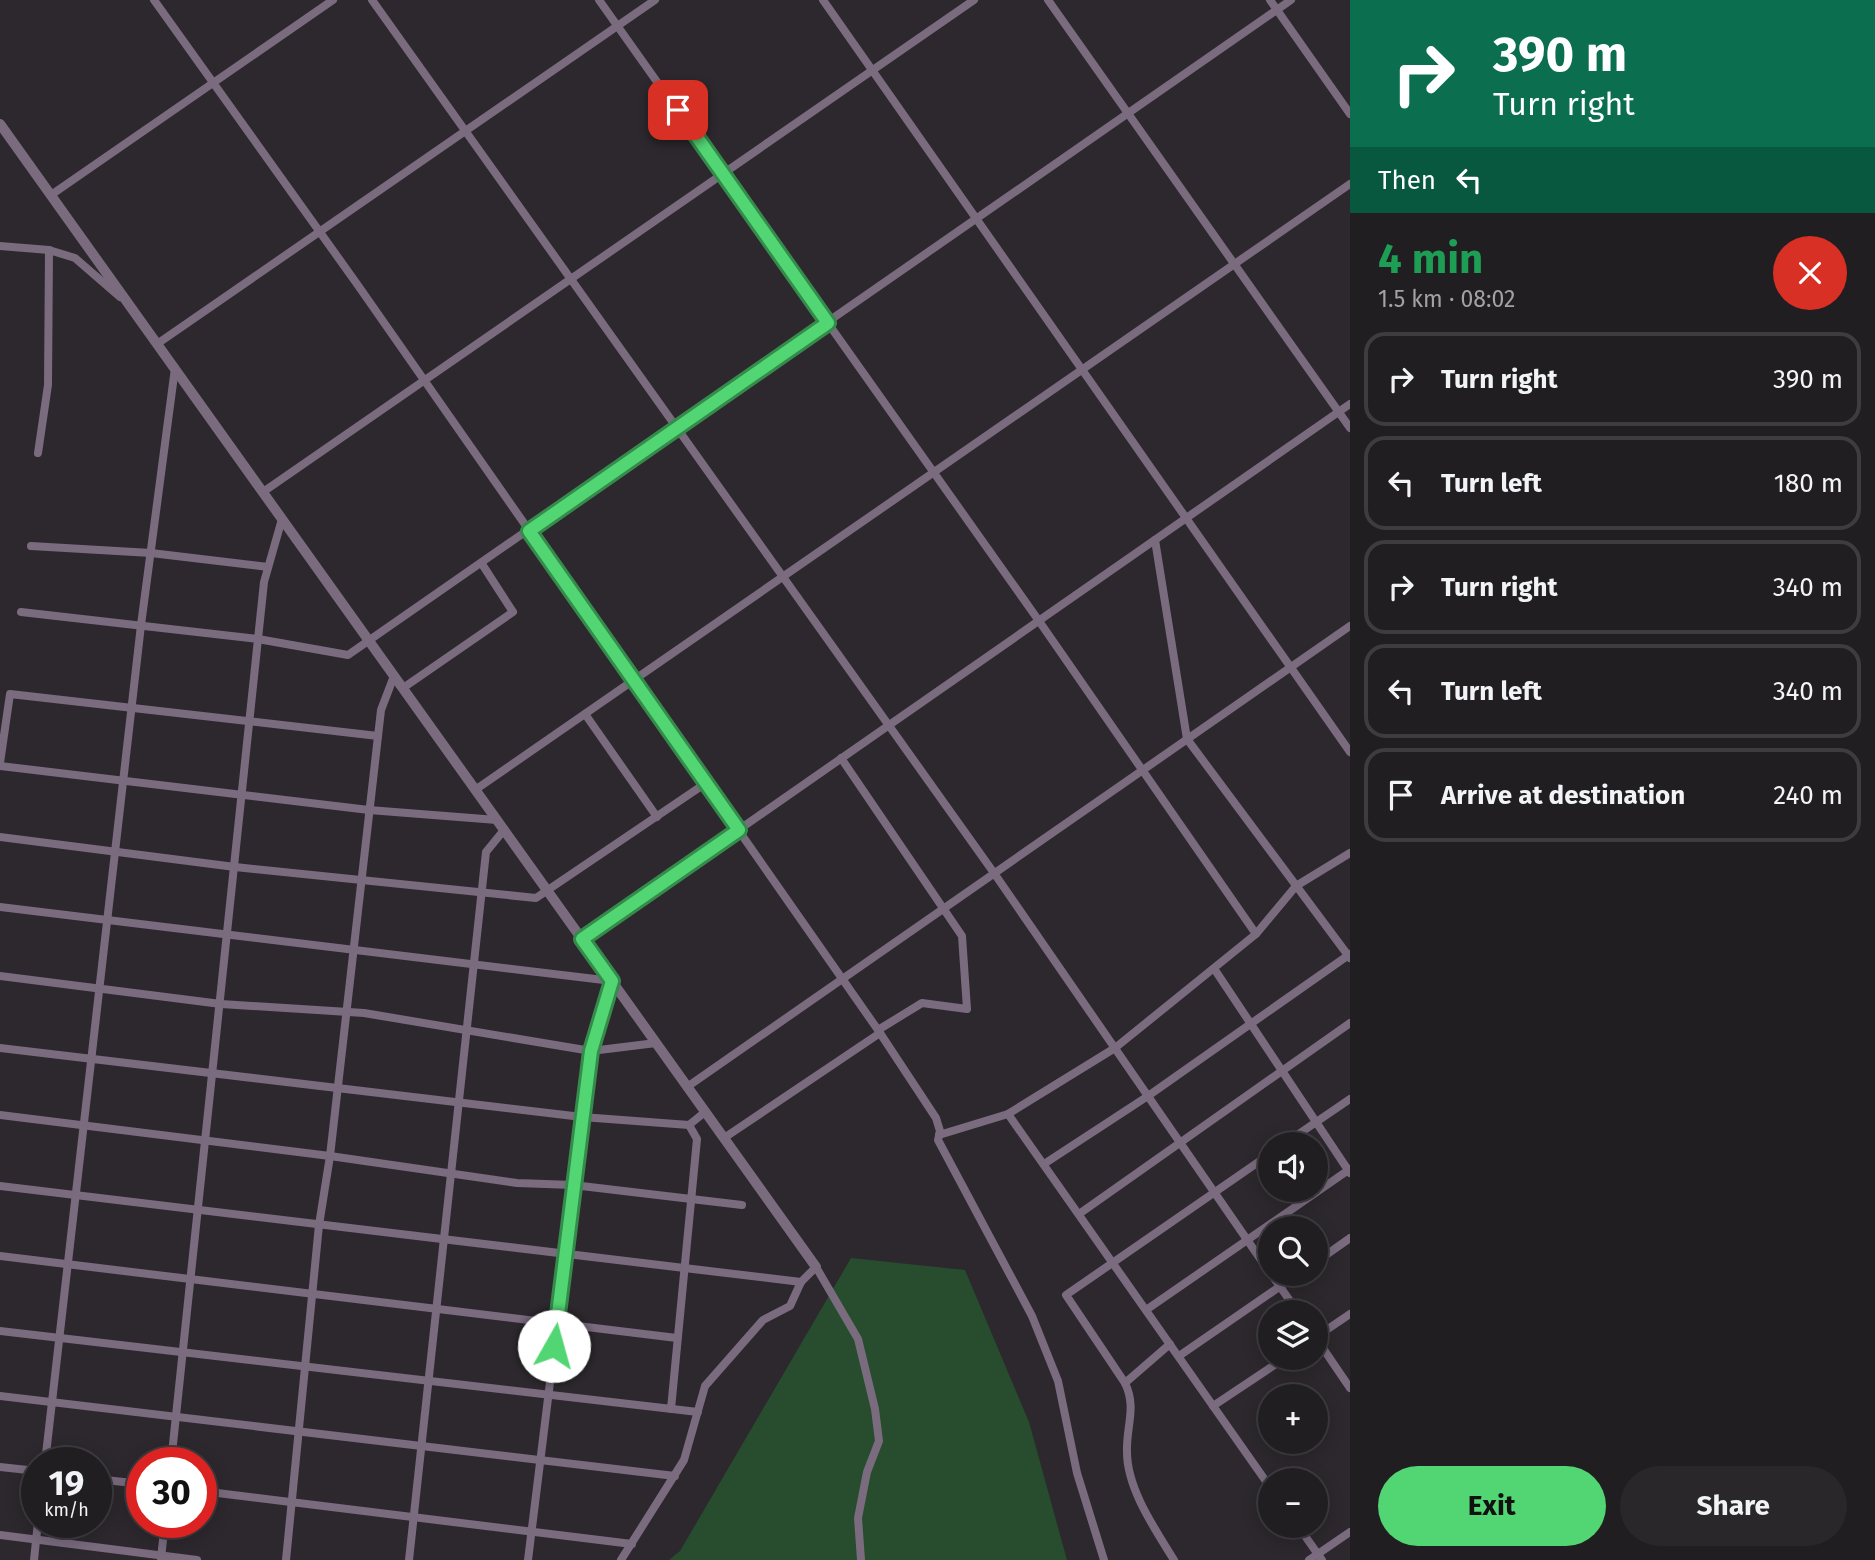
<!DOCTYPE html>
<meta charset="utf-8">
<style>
body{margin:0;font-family:"Fira Sans",sans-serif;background:#29272a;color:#f1f3f6;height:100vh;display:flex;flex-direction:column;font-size:26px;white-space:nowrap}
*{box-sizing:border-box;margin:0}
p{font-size:23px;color:#a2a2a5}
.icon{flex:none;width:38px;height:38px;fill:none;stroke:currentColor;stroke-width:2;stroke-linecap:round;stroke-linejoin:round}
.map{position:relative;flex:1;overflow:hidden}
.drawer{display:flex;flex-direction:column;background:#211e22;width:525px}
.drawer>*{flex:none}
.hud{background:#0b6e4f;color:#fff;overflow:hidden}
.tools{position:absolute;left:1258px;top:1132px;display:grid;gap:14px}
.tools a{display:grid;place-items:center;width:70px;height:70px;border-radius:50%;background:#211e22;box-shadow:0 4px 18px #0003,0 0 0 2px #3e3c40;font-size:35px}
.speed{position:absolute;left:21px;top:1447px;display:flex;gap:14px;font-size:35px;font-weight:700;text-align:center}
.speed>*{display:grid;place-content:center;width:91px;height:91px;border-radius:50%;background:#211e22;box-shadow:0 4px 18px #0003,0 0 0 2px #3e3c40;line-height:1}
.speed small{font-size:18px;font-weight:400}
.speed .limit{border:10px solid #d22;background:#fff;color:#111}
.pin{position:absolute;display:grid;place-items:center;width:60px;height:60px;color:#fff;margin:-30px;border-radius:14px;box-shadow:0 4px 10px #0006}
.me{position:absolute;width:77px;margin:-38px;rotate:7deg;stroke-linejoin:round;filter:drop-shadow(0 0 5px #0008)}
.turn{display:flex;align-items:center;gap:24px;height:147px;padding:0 28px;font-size:32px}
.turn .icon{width:91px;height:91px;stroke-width:2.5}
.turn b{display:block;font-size:49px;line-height:60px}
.then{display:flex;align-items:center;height:66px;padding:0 28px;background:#0003;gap:14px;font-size:26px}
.round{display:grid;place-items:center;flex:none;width:74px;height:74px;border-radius:37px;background:#29272a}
.overview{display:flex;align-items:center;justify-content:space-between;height:119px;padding:0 28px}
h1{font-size:42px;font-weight:700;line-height:52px;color:#1e9e55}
.primary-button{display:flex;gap:14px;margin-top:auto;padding:14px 28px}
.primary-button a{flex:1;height:80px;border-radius:42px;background:#52d673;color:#111;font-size:28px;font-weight:700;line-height:80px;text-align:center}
.primary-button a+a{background:#29272a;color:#f1f3f6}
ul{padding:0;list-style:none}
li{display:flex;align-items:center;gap:21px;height:94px;margin:0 14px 10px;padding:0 14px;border:4px solid #3e3c40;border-radius:21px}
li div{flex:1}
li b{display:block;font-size:26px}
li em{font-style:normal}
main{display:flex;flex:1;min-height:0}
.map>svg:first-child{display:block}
.green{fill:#274c2e}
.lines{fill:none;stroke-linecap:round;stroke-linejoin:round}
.minor{stroke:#7a6b7f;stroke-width:8}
.tertiary{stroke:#7a6b7f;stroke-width:10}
.route-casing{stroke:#358b4b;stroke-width:18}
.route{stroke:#52d673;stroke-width:12}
</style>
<main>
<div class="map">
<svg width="1350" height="1560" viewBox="0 0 1350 1560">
<rect width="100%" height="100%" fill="#2c282d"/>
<path class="green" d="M851 1258 965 1270 1029 1422 1067 1560H669L680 1551Z"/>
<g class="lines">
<g class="minor">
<path d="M154 0 357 284 878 1030"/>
<path d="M372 0 994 873 1270 1273"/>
<path d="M599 0 1039 621 1256 934"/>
<path d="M823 0 1350 752"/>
<path d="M1048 0 1350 428"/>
<path d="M1270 0 1350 114"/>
<path d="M51 195 333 0"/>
<path d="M0 246 49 250"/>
<path d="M157 344 655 0"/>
<path d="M38 453 48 385 49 250 75 258 120 297"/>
<path d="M263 492 974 0"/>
<path d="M1155 540 1187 739 1350 958"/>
<path d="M31 546 151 553 268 567"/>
<path d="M21 612 258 639 348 655 1291 0"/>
<path d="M403 688 513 612 482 564"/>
<path d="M585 714 657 817"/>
<path d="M841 758 962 936 967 1009 922 1003 878 1030 936 1118 940 1131 938 1140 1032 1316 1058 1381 1077 1473 1104 1560"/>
<path d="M0 763 10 694 378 736"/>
<path d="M0 766 369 810 497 820"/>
<path d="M475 790 1350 184"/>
<path d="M0 837 235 867 536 898 706 783"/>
<path d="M0 907 612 981 591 1051 528 1560"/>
<path d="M582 939 1350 404"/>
<path d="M1215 970 1350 1173"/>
<path d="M0 976 221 1004 364 1013 591 1051 656 1043"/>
<path d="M0 1048 582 1117 689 1125 705 1112"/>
<path d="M687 1087 1350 626"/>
<path d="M1008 1114 1270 1487"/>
<path d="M0 1115 330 1156 517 1183 573 1185 742 1205"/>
<path d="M939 1135 1008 1114 1115 1048 1256 934 1296 886 1350 853"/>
<path d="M724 1138 880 1033"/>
<path d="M1284 1144 1350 1099"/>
<path d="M1044 1164 1148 1096 1350 954"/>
<path d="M0 1186 801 1282"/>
<path d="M1079 1214 1350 1023"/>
<path d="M0 1256 677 1338"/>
<path d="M1316 1262 1350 1238"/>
<path d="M1271 1274 1298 1312"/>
<path d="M1146 1310 1350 1169"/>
<path d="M0 1331 698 1412"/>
<path d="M1316 1337 1350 1314"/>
<path d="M1316 1338 1350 1388"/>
<path d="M1170 1344 1125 1383C1137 1408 1126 1426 1127 1452 1127 1489 1155 1529 1174 1560"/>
<path d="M1179 1356 1298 1274"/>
<path d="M1125 1383 1066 1295 1270 1154"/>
<path d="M0 1396 675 1476"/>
<path d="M1213 1406 1285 1358"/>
<path d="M671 1409 697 1139 689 1125"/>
<path d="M45 1463 141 625 175 368"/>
<path d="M171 1463 264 582 282 519"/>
<path d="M0 1467 37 1471"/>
<path d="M96 1479 142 1484"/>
<path d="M201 1491 632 1544"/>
<path d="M1298 1526 1322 1560"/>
<path d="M0 1535 197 1560"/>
<path d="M161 1558 165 1522"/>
<path d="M34 1560 38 1522"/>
<path d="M286 1560 319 1225 330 1156 381 710 394 676"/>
<path d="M409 1560 486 852 504 830"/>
<path d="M621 1560 684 1460 705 1386 763 1320 790 1306 801 1282 816 1267 858 1339 875 1409 879 1441 867 1472 858 1518 861 1560"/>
<path d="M1309 1560 1350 1532"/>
</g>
<path class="tertiary" d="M0 124 816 1267"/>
</g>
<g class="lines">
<g class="route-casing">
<path id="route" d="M554 1346 591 1051 612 981 582 939 739 830 529 531 828 323 678 110"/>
</g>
<use href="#route" class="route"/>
</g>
</svg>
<div class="tools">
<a><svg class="icon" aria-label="sound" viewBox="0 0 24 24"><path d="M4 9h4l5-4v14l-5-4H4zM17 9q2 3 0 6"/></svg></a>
<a><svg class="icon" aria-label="search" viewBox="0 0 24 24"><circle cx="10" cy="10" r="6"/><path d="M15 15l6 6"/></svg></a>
<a><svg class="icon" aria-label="layers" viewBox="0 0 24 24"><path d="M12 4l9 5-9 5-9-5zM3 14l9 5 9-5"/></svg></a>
<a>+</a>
<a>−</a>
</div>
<div class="speed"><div>19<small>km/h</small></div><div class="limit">30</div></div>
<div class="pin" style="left:678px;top:110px;background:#d93025"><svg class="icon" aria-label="arrive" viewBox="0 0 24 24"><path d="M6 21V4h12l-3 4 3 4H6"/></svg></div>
<svg class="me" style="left:554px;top:1346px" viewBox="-20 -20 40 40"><circle r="19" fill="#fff"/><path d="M0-13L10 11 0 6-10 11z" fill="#52d673"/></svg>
</div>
<section class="drawer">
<div class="hud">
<div class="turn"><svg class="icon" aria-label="right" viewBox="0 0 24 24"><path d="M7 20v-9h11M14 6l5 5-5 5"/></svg><div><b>390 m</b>Turn right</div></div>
<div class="then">Then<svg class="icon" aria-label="left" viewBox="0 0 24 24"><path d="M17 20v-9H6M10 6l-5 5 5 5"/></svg></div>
</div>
<div class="overview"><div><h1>4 min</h1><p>1.5 km · 08:02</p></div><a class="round" style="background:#d93025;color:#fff"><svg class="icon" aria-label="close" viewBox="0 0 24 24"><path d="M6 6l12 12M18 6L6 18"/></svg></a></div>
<ul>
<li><svg class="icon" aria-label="right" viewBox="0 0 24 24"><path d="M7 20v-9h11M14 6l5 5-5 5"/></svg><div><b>Turn right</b></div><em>390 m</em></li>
<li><svg class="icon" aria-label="left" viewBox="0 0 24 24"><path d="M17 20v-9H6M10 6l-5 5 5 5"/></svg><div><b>Turn left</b></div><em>180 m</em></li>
<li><svg class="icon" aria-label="right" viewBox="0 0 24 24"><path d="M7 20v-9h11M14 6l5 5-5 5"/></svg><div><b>Turn right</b></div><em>340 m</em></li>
<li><svg class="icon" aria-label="left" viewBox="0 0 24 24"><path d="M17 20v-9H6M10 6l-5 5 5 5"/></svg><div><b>Turn left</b></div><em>340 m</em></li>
<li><svg class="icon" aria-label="arrive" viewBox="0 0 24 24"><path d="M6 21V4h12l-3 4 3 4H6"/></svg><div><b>Arrive at destination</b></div><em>240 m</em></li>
</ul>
<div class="primary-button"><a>Exit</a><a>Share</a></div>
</section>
</main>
